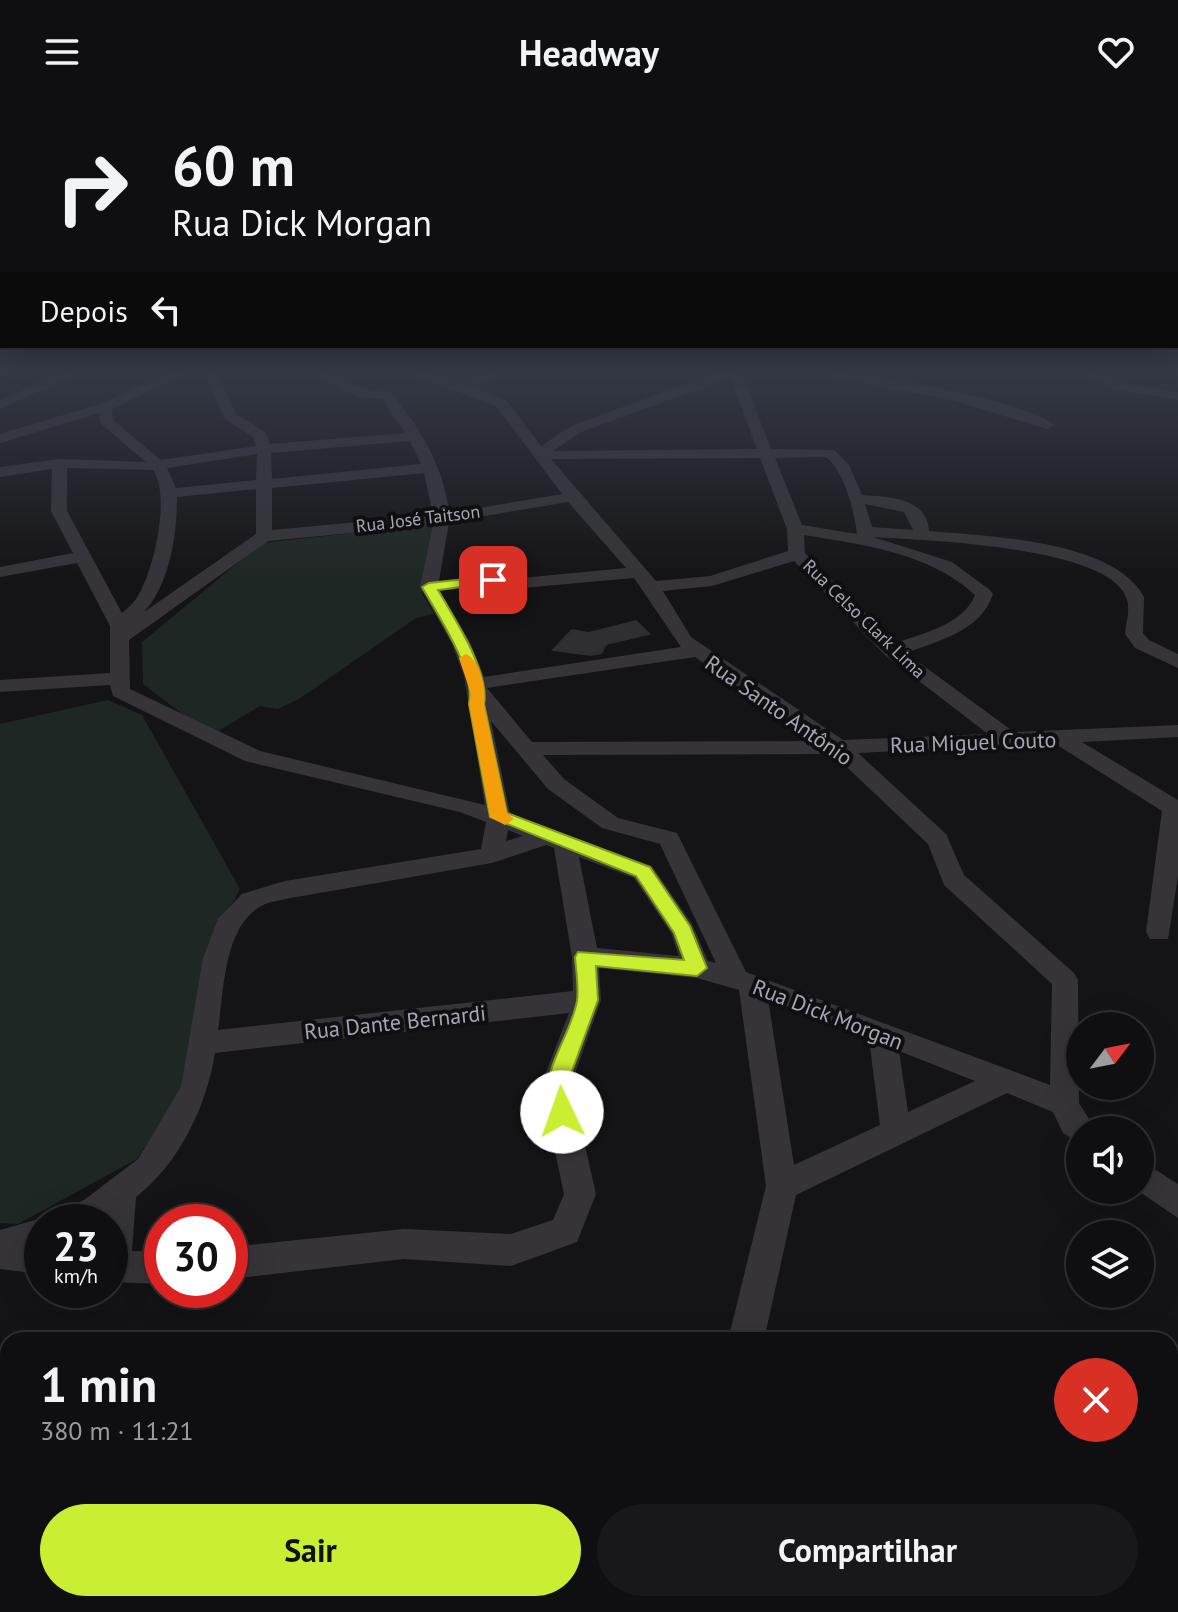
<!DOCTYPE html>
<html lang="pt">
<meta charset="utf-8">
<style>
body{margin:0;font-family:"PT Sans",sans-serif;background:#181719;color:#f1f3f6;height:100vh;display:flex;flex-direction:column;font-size:30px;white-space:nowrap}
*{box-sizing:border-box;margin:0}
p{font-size:26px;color:#9b9c9f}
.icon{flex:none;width:44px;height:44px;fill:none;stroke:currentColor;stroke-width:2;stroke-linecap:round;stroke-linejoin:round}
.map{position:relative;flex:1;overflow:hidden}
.panel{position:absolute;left:0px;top:1228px;width:1178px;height:280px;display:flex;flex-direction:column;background:#0f0e10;border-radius:24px 24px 0 0;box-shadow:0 8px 32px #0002,0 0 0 2px #2f2e30}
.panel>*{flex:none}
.hud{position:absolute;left:0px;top:0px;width:1178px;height:244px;box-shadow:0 8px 32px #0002,0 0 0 2px #2f2e30;background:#0f0e10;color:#f1f3f6;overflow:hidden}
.needle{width:52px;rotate:58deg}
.buttons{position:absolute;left:1066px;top:908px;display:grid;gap:16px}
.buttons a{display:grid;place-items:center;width:88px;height:88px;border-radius:50%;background:#0f0e10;box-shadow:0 8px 32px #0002,0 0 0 2px #2f2e30;font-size:40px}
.speed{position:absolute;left:24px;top:1100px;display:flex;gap:16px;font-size:40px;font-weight:700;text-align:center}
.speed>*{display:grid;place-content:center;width:104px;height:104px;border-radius:50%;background:#0f0e10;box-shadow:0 8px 32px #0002,0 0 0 2px #2f2e30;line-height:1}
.speed small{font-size:20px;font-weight:400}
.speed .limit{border:12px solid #d22;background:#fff;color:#111}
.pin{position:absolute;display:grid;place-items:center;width:68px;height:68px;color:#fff;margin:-34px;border-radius:16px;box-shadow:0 4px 12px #0006}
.me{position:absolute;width:88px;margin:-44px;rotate:357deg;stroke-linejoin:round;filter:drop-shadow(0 0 6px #0008)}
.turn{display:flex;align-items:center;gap:28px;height:168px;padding:0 40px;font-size:36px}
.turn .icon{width:104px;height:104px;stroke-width:2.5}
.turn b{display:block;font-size:56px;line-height:68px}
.then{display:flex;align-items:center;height:76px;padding:0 40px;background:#0003;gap:16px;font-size:30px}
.round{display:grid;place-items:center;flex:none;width:84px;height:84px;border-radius:42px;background:#181719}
.summary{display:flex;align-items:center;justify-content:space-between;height:136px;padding:0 40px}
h1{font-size:48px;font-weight:700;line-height:60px}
.cta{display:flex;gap:16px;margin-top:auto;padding:16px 40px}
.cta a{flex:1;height:92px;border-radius:48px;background:#caee32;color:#111;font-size:32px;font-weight:700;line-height:92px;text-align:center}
.cta a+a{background:#181719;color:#f1f3f6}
header{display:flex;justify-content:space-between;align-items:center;height:104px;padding:0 40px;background:#0f0e10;font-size:36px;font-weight:700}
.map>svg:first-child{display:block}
.green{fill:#1f2724}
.building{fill:#2f2e31;stroke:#2f2d31;stroke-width:2}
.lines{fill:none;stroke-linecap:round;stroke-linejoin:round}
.minor{fill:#363439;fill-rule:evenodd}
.route{fill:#caee32;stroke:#839b20;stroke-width:2}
.slow{fill:#f59e0b}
.labels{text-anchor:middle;stroke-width:8;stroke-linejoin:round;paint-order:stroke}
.far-street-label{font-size:18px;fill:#a8a5b5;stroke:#0f0e10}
.street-label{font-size:22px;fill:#a8a5b5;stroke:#0f0e10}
</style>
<header><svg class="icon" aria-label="menu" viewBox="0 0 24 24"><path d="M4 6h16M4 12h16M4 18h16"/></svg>Headway<svg class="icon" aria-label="heart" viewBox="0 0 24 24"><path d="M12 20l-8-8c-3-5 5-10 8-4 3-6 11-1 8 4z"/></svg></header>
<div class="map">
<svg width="1178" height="1508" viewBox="0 0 1178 1508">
<rect width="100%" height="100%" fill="#141315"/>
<g class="green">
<path d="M435 420 422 489 434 510 416 514 299 595 278 605 260 602 215 629 185 612 143 580 142 538 262 439Z"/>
<path d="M108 596 142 611 240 785 205 848 184 981 137 1055 18 1120 0 1119V620Z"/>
</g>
<path class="building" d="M636 517 649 530 606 540 601 549 591 551 553 546 572 526 589 529Z"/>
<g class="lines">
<g class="minor">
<path d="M0 265H12L0 273Z"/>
<path d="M72 265H90L0 305V296Z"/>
<path d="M177 265H216L236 310 265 328 270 340 405 329 382 295 357 293 306 265H323L365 286 391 288C419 323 444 362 449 409L562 390 497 303 399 265H420L465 279 491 265H507L476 284 507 297 541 342 571 322 727 265H740L771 345 834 346 849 361 862 391C888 393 927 393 929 427 986 432 1115 436 1144 493L1143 529 1149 536 1178 550V564L1135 544 1125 530C1126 519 1131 504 1126 493 1106 442 923 436 873 433L952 458 990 486 993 490C981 527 938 537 906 549L1014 628 1178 621V633L1082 638 1178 696V772L1168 835H1150L1146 828 1162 707 1054 639 858 649 946 730 964 771 1074 869 1078 876 1079 999 1096 1026H1080V1039L1063 1029 1053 1008 1007 989 796 1091 764 1236H728L766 1082 739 886 697 874 599 864 601 896 571 981 596 1090 577 1138 511 1162 404 1155 230 1175V1143L404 1125 511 1130 553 1116 564 1090 541 981 569 909 215 949C207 1001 179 1060 136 1093L132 1147 162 1148V1180L110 1178V1118H42V1170L0 1165V1126L42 1114 52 1118 57 1107 84 1096 138 1055 181 983 203 854 218 815 242 790 285 777 481 745 486 718 460 708 245 657 113 592 110 581 0 588V576L110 569V522L77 459 0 473V463L73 449 51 407 52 365 0 373V363L60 355 146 358 101 320 99 309 0 339V330L100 300ZM204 268 225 315 253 333 256 342 161 356 113 316 112 305 177 273ZM730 274 757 345 553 347 581 328ZM410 337 421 360 272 375 271 349ZM257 350 256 376 176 384 167 364ZM826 353C845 368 854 407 857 430L802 421 775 354ZM760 354 787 425 788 447 710 472 656 477 551 355ZM67 364 153 366C171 392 154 464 139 490 135 498 128 504 122 509L67 407ZM424 369 433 411 272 426V384ZM256 385V430L144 508C170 480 177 430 177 393ZM568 398 626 464 511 475 493 471 439 477 449 418ZM865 400 904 408 913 426 872 423ZM433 421 420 483 452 540 464 572 485 701 260 647 130 585 129 536 268 437ZM804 431C864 441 928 448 975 491 964 520 922 530 895 539L805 449ZM794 457 885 551 988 630 843 636 691 533 663 487 712 482ZM634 474 681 543 484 573 471 540 440 487 493 481 511 485ZM695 553 816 637 532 638 487 584ZM491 617 548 685 602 724 660 740 716 859 708 857 692 820 652 762 510 710ZM833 650 928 740 944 781 1052 880 1050 981 746 868 677 729 618 714 564 675 543 651ZM508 726 523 732 506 737ZM546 741 554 744 572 853 573 887 218 926C224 888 223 824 261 802 268 798 278 797 285 795L492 759ZM579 753 634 774 671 829 679 852 597 844ZM768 895 869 935 880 1021 794 1061ZM899 947 975 977 908 1008Z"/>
<path d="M796 265C843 265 1022 293 1054 321L1047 325 955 297Z"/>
<path d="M1070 265H1089L1123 279 1178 288V296L1115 285Z"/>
<path d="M1140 1056 1178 1080V1114L1137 1086H1140Z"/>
<path d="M230 1500H273L269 1508H226Z"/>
<path d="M410 1500H455L459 1508H414Z"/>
</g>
</g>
<linearGradient id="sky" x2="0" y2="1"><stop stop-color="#0b0a0c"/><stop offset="0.56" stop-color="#343946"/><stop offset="1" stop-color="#343946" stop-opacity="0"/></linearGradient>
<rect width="1178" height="477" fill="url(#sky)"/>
<path class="route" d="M493 472 499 476 497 478 438 486C454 514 490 568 484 600L507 709 650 763 690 822 707 864 697 872 596 862 598 896 567 981 574 1008 570 1015 562 1018 554 1015C533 972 569 939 577 897 579 884 576 867 575 853L578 848 684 856 674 829 636 772 490 713 469 600C476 568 438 511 422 483L429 479Z"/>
<path class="slow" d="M466 550C480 556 487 586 484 600L507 709 514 715 505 721 490 713 469 600 471 590 459 554Z"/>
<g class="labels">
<g class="far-street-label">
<text transform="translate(418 415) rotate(-7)" y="6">Rua José Taitson</text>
<text transform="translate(864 515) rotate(44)" y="6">Rua Celso Clark Lima</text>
</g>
<g class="street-label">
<text transform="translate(779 606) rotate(35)" y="8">Rua Santo Antônio</text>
<text transform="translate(973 638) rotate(-2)" y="8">Rua Miguel Couto</text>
<text transform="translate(828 910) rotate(21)" y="8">Rua Dick Morgan</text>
<text transform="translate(395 918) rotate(-6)" y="8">Rua Dante Bernardi</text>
</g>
</g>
</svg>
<div class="buttons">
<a><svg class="needle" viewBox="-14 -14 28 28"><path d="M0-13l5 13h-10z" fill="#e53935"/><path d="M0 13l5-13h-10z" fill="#9b9c9f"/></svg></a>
<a><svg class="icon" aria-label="sound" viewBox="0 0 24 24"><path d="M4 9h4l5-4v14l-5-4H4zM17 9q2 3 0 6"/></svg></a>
<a><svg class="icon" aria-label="layers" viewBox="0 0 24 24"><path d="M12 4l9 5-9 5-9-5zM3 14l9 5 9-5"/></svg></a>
</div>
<div class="speed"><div>23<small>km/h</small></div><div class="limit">30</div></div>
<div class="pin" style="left:493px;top:476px;background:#d93025"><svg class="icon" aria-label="arrive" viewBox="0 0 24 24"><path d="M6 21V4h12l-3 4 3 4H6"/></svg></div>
<svg class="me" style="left:562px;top:1008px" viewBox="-20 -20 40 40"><circle r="19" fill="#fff"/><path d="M0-13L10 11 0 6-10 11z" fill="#caee32"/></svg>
<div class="hud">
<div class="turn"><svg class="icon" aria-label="right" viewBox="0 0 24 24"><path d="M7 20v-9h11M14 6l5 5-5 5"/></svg><div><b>60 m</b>Rua Dick Morgan</div></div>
<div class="then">Depois<svg class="icon" aria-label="left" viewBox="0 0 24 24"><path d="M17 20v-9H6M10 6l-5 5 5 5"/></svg></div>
</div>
<section class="panel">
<div class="summary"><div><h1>1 min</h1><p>380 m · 11:21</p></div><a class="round" style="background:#d93025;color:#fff"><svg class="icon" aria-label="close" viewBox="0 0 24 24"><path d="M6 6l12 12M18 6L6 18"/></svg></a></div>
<div class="cta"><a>Sair</a><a>Compartilhar</a></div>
</section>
</div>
